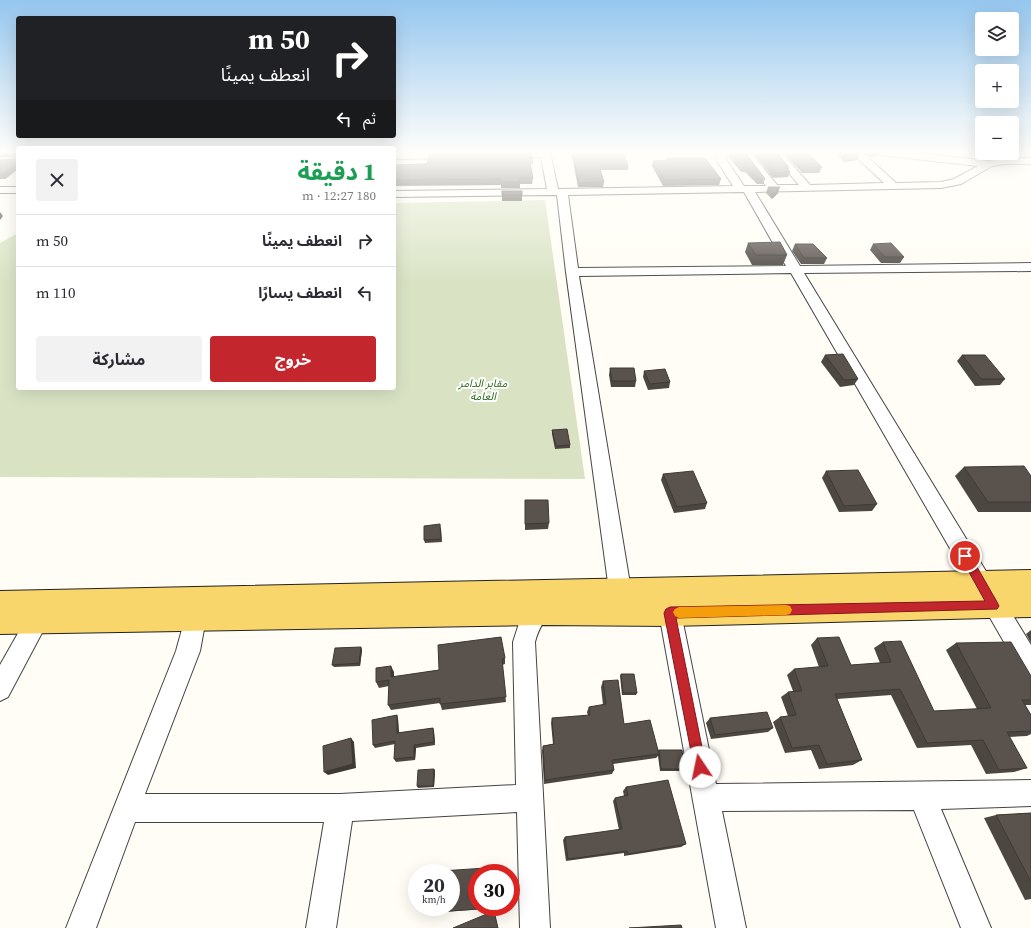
<!DOCTYPE html>
<html lang="ar">
<meta charset="utf-8">
<style>
body{margin:0;font-family:"Source Serif 4","Noto Sans Arabic",serif;background:#f2f2f3;color:#2b2b33;direction:rtl;height:100vh;display:flex;flex-direction:column;font-size:15px;white-space:nowrap}
*{box-sizing:border-box;margin:0}
p{font-size:13px;color:#7c7c81}
.icon{flex:none;width:22px;height:22px;fill:none;stroke:currentColor;stroke-width:2;stroke-linecap:round;stroke-linejoin:round}
.map{position:relative;flex:1;overflow:hidden;direction:ltr}
.sheet{position:absolute;left:16px;top:146px;width:380px;height:244px;display:flex;flex-direction:column;background:#fff;border-radius:4px;box-shadow:0 4px 16px #0002;direction:rtl}
.sheet>*{flex:none}
.top-card{position:absolute;left:16px;top:16px;width:380px;height:122px;border-radius:4px;box-shadow:0 4px 16px #0002;direction:rtl;background:#202124;color:#fff;overflow:hidden}
.buttons{position:absolute;left:975px;top:12px;display:grid;gap:8px}
.buttons a{display:grid;place-items:center;width:44px;height:44px;border-radius:4px;background:#fff;box-shadow:0 4px 16px #0002;font-size:20px}
.speed{position:absolute;left:408px;top:864px;display:flex;gap:8px;font-size:20px;font-weight:700;text-align:center}
.speed>*{display:grid;place-content:center;width:52px;height:52px;border-radius:50%;background:#fff;box-shadow:0 4px 16px #0002;line-height:1}
.speed small{font-size:10px;font-weight:400}
.speed .limit{border:6px solid #d22;background:#fff;color:#111}
.pin{position:absolute;display:grid;place-items:center;width:34px;height:34px;color:#fff;margin:-17px;border:2px solid #fff;border-radius:50%;box-shadow:0 1px 4px #0007}
.me{position:absolute;width:44px;margin:-22px;rotate:349deg;stroke-linejoin:round;filter:drop-shadow(0 0 3px #0008)}
.turn{display:flex;align-items:center;gap:14px;height:84px;padding:0 20px;font-size:18px}
.turn .icon{width:52px;height:52px;stroke-width:2.5}
.turn b{display:block;font-size:28px;line-height:34px}
.then{display:flex;align-items:center;height:38px;padding:0 20px;background:#0003;gap:8px;font-size:15px}
.round{display:grid;place-items:center;flex:none;width:42px;height:42px;border-radius:4px;background:#f2f2f3}
.head{display:flex;align-items:center;justify-content:space-between;height:68px;padding:0 20px}
h1{font-size:24px;font-weight:700;line-height:30px;color:#1e9e55}
.action{display:flex;gap:8px;margin-top:auto;padding:8px 20px}
.action a{flex:1;height:46px;border-radius:4px;background:#c4262e;color:#fff;font-size:16px;font-weight:700;line-height:46px;text-align:center}
.action a+a{background:#f2f2f3;color:#2b2b33}
ul{padding:0;list-style:none}
li{display:flex;align-items:center;gap:12px;height:52px;padding:0 20px;border-top:1px solid #e1e1e2}
li div{flex:1}
li b{display:block;font-size:15px}
li em{font-style:normal}
.map>svg:first-child{display:block}
.cemetery{fill:#d9e3c4}
.lines{fill:none;stroke-linecap:round;stroke-linejoin:round}
.street-casing{stroke:#444;stroke-width:2}
.primary-casing{stroke:#222;stroke-width:2}
.street{fill:#fff;fill-rule:evenodd}
.primary{fill:#f9d66b;fill-rule:evenodd}
.wall{fill:#4d4742}
.shaded-wall{fill:#3f3936}
.building{fill:#5a524d;stroke:#3f3936}
.route{fill:#c4262e;stroke:#7f191e}
.slow{fill:#f59e0b}
.labels{text-anchor:middle;stroke-width:4;stroke-linejoin:round;paint-order:stroke}
.park-label{font-size:11px;font-style:italic;fill:#2f6b1f;stroke:#fff}
</style>
<div class="map">
<svg width="1031" height="928" viewBox="0 0 1031 928">
<rect width="100%" height="100%" fill="#fffdf5"/>
<path class="cemetery" d="M545 200 585 479 0 477V243L18 233V388H394V203Z"/>
<g class="lines">
<g class="street-casing">
<g id="street">
<path d="M447 152H453L458 155 453 158 394 159V153Z"/>
<path d="M503 152H550L558 189 733 186 717 161 715 152H725L727 161 744 186H766L742 152H750L777 185H799L771 152H781L810 185 884 183 851 152H862L896 183 941 182 954 179 978 166 880 155 875 152H908L989 161 1004 158H1031V164H1004L992 166 961 184 941 188 755 192 800 266 1031 263V271L804 273 1031 645V679L1023 675 791 273 579 276 631 590 628 597 620 600 612 597 609 590 566 272 557 195 394 197V191L547 189 541 157H507L504 156ZM744 192 786 266 578 268 568 195Z"/>
<rect x="0" y="187" width="18" height="6"/>
<path d="M541 596 549 599 552 606C546 620 539 626 535 642L550 928H520L517 812 352 821 336 928H306L324 822H135L96 928H66L176 651 187 611 195 608 203 611 206 618 200 651 145 794H340L516 785 513 642 522 614 533 599Z"/>
<path d="M42 602 50 605 53 612 8 697 0 701V665L34 605Z"/>
<path d="M670 603 678 606 681 613 716 784 1031 780V806L941 809 991 928H961L914 810 722 811 746 928H716L659 613 662 606Z"/>
</g>
</g>
<g class="primary-casing">
<path id="primary" d="M1031 570V617L670 626 540 625 0 634V591Z"/>
</g>
<use href="#street" class="street"/>
<use href="#primary" class="primary"/>
</g>
<g class="wall">
<path d="M18 152V169L5 179H0V160L16 159V156L0 157Z"/>
<path d="M571 152H623L628 166V170H600L604 182 603 187H578Z"/>
<path d="M729 152H745L765 179 763 184H757L745 172H741L728 156Z"/>
<path d="M752 152H777L789 168 788 170 790 172 788 177 773 178Z"/>
<path d="M783 152H807L822 167 819 173H802Z"/>
<path d="M834 152H860V153L857 160 844 162Z"/>
<path d="M864 152H879L877 156 870 157Z"/>
<path d="M533 158V164H530L533 178 532 184H520V188H501V185L394 186V165Z"/>
<path d="M668 158 721 179 719 185 663 186 652 166 653 161 667 160Z"/>
<path d="M768 187 778 193 772 199 766 193Z"/>
<path d="M502 191 522 195V201H502Z"/>
<path d="M748 243 787 255 783 265H752L745 252Z"/>
<path d="M795 244 827 258 824 264H801L792 251Z"/>
<path d="M873 244 904 257 900 263H881L870 250Z"/>
<path d="M825 355 858 379 854 385 840 387 821 362Z"/>
<path d="M962 355 1005 379 1000 385 975 386 957 361Z"/>
<path d="M610 368 636 381 635 387H611L609 375Z"/>
<path d="M644 371 670 382 669 388 648 390 643 377Z"/>
<path d="M552 430 570 445V448L555 449 552 434Z"/>
<path d="M964 467 1031 476V512H978L955 476Z"/>
<path d="M826 471 877 504 872 511 839 512 822 478Z"/>
<path d="M663 474 707 503 705 509 674 513 661 480Z"/>
<path d="M525 500 549 523 548 529 525 530Z"/>
<path d="M441 528 442 542 425 543 424 540Z"/>
<path d="M1031 630V643L1026 634Z"/>
<path d="M817 638 851 665 880 663 874 648 883 642 934 711 977 709 946 650 956 643 1031 676V705H1025L1031 715V734L1027 736 1009 737 1027 768 1014 772 986 774 971 745 917 748 891 695 837 699 862 760 853 765 819 769 811 750 785 753 773 722 780 717 788 716 781 697 788 692 793 691 787 675 794 669 819 667 811 645Z"/>
<path d="M361 647 362 650 360 666 334 667 332 665Z"/>
<path d="M505 658V664L502 665 506 702 442 710 440 703 391 710 388 705 389 686 379 688 376 682 394 672V677L439 670Z"/>
<path d="M621 674 637 693 636 695H622L620 676Z"/>
<path d="M603 681 624 724 684 769 683 771H660L658 756 656 758 613 764 614 770 612 774 544 784 542 751 543 746 553 744 551 723 552 718 588 716 587 712 589 707 603 705 601 687Z"/>
<path d="M397 715 398 719 399 733 433 728 434 731 435 745 416 748 415 760 396 762 394 759 395 744 375 748 373 745Z"/>
<path d="M710 718 773 728 768 732 711 739 706 723Z"/>
<path d="M434 769 435 771 434 787 418 788 417 786Z"/>
<path d="M626 787 686 844 681 847 624 856V853L566 861 563 840 565 837 619 830 613 801 615 798 624 796 623 791Z"/>
<path d="M1031 813V899L1025 900 984 818 996 815Z"/>
<path d="M502 907V908L427 913H425Z"/>
</g>
<g class="shaded-wall">
<path d="M0 152H16L18 156 0 157Z"/>
<path d="M872 152H879L877 156 870 157Z"/>
<path d="M860 153 857 160 844 162 847 155Z"/>
<path d="M18 162V169L5 179 2 174Z"/>
<path d="M780 187 778 193 772 199 774 193Z"/>
<path d="M0 212 3 216 0 220Z"/>
<path d="M361 647 362 650 360 666 359 663Z"/>
<path d="M391 666 394 672V683L391 677Z"/>
<path d="M397 715 398 719 399 736 397 733Z"/>
<path d="M433 728 434 731 435 745 434 742Z"/>
<path d="M351 738 354 742 356 768 328 775 324 772Z"/>
<path d="M414 745 416 748 415 760 414 757Z"/>
<path d="M434 769 435 771 434 787 433 786Z"/>
</g>
<g class="building">
<path d="M15 152H18V162L2 174 0 175V160L16 159Z"/>
<path d="M572 152H623L628 166H599L604 182 579 183Z"/>
<path d="M730 152H745L765 179H759L746 167H742Z"/>
<path d="M758 152H777L789 168H786L790 172 775 173Z"/>
<path d="M790 152H807L822 167 803 168Z"/>
<path d="M845 152H860V153L847 155Z"/>
<path d="M531 153 533 158H529L533 178H519L520 182H501L500 179 394 180V165L427 164 429 154Z"/>
<path d="M668 158H705L721 179 664 180 653 161 669 160Z"/>
<path d="M768 187H780L774 193Z"/>
<rect x="502" y="191" width="20" height="4"/>
<path d="M780 242 787 255H756L748 243Z"/>
<path d="M891 243 904 257H885L873 244Z"/>
<path d="M795 244H813L827 258H804Z"/>
<path d="M843 354 858 379 844 380 825 355Z"/>
<path d="M962 355H985L1005 379H981Z"/>
<path d="M610 368H634L636 381H612Z"/>
<path d="M665 369 670 382 650 384 644 371Z"/>
<path d="M567 429 570 445 556 446 552 430Z"/>
<path d="M1024 466 1031 476V502H988L964 467Z"/>
<path d="M858 470 877 504 844 506 826 471Z"/>
<path d="M693 471 707 503 677 507 663 474Z"/>
<path d="M525 500H548L549 523 525 524Z"/>
<path d="M440 524 441 539 424 540V526Z"/>
<path d="M501 637 505 658 502 659 506 697 440 704V698L388 705 389 680 376 682V668L391 666V677L439 670 438 645Z"/>
<path d="M839 637 851 665 891 662 883 642 901 641 934 711 991 708 956 643 1011 642 1031 676V700H1022L1031 715V731L1007 732 1027 768 999 770 983 740 927 743 900 689 835 694 862 760 827 764 819 745 792 748 780 717 796 715 788 692 802 691 794 669 828 666 817 638Z"/>
<path d="M361 647 359 663 332 665 335 648Z"/>
<path d="M621 674H634L637 693H623Z"/>
<path d="M618 680 624 724 650 720 659 754 612 760 614 770 545 780 543 746 554 744 552 718 590 715 589 707 606 704 603 681Z"/>
<path d="M767 712 773 728 715 735 710 718Z"/>
<path d="M397 715V733L433 728 434 742 414 745V757L394 759 395 741 373 745 372 720Z"/>
<path d="M351 738 353 764 324 772 323 746Z"/>
<path d="M659 750H682L684 769H661Z"/>
<path d="M434 769 433 786H417L418 770Z"/>
<path d="M668 780 686 844 628 854 627 851 568 859 565 837 622 829 615 798 628 795 626 787Z"/>
<path d="M1031 813V882L996 815Z"/>
<path d="M501 867V873H477V907H502L425 913V907H451V873H426V872Z"/>
<path d="M494 911 498 928H453Z"/>
<path d="M681 925 682 928H629Z"/>
</g>
<linearGradient id="sky" x2="0" y2="1"><stop stop-color="#95c6ee"/><stop offset="0.54" stop-color="#fffefa"/><stop offset="1" stop-color="#fffefa" stop-opacity="0"/></linearGradient>
<rect width="1031" height="282" fill="url(#sky)"/>
<path class="route" d="M965 552 969 553 997 602 999 606 997 609 676 618 706 767 704 772 700 774 695 772 664 613 666 609 670 607 985 601 960 556 962 553Z"/>
<path class="slow" d="M786 605 790 606 792 610 790 614 786 615 679 618 675 616 673 612 675 609 679 607Z"/>
<g class="labels">
<g class="park-label">
<text x="483" y="387">مقابر الدامر<tspan x="483" dy="13">العامة</tspan></text>
</g>
</g>
</svg>
<div class="buttons">
<a><svg class="icon" aria-label="layers" viewBox="0 0 24 24"><path d="M12 4l9 5-9 5-9-5zM3 14l9 5 9-5"/></svg></a>
<a>+</a>
<a>−</a>
</div>
<div class="speed"><div>20<small>km/h</small></div><div class="limit">30</div></div>
<div class="pin" style="left:965px;top:556px;background:#d93025"><svg class="icon" aria-label="arrive" viewBox="0 0 24 24"><path d="M6 21V4h12l-3 4 3 4H6"/></svg></div>
<svg class="me" style="left:700px;top:767px" viewBox="-20 -20 40 40"><circle r="19" fill="#fff"/><path d="M0-13L10 11 0 6-10 11z" fill="#c4262e"/></svg>
<div class="top-card">
<div class="turn"><svg class="icon" aria-label="right" viewBox="0 0 24 24"><path d="M7 20v-9h11M14 6l5 5-5 5"/></svg><div><b>50 m</b>انعطف يمينًا</div></div>
<div class="then">ثم<svg class="icon" aria-label="left" viewBox="0 0 24 24"><path d="M17 20v-9H6M10 6l-5 5 5 5"/></svg></div>
</div>
<section class="sheet">
<div class="head"><div><h1>1 دقيقة</h1><p>180 m · 12:27</p></div><a class="round"><svg class="icon" aria-label="close" viewBox="0 0 24 24"><path d="M6 6l12 12M18 6L6 18"/></svg></a></div>
<ul>
<li><svg class="icon" aria-label="right" viewBox="0 0 24 24"><path d="M7 20v-9h11M14 6l5 5-5 5"/></svg><div><b>انعطف يمينًا</b></div><em>50 m</em></li>
<li><svg class="icon" aria-label="left" viewBox="0 0 24 24"><path d="M17 20v-9H6M10 6l-5 5 5 5"/></svg><div><b>انعطف يسارًا</b></div><em>110 m</em></li>
</ul>
<div class="action"><a>خروج</a><a>مشاركة</a></div>
</section>
</div>
